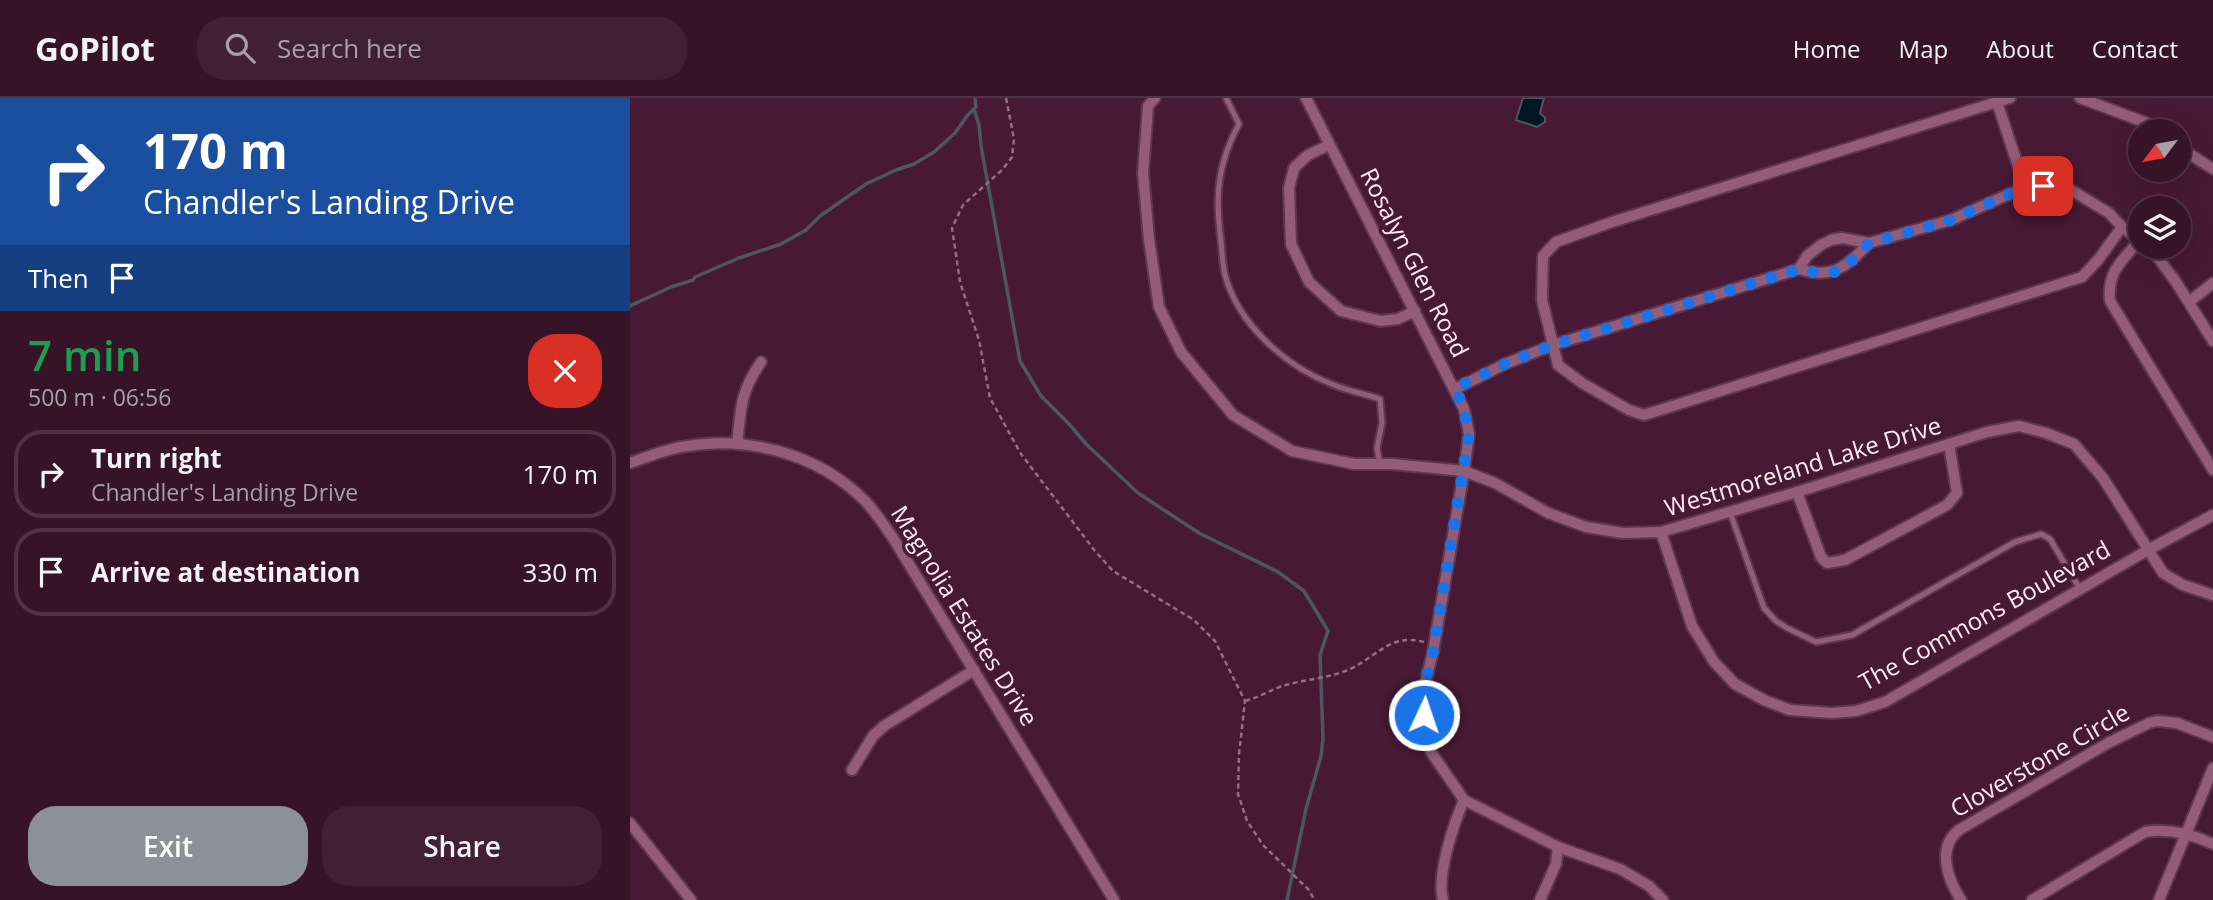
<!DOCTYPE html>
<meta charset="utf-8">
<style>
body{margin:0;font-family:"Open Sans",sans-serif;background:#412033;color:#f1f3f6;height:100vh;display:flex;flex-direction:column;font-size:26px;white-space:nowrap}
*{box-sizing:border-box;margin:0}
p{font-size:23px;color:#aa9ea7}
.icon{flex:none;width:38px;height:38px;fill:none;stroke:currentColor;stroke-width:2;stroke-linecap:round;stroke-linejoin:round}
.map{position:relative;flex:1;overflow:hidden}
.sheet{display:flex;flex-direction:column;background:#361327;width:630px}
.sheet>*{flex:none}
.top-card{background:#1a4fa0;color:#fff;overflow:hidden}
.needle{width:46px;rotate:238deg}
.buttons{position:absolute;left:1498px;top:21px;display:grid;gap:14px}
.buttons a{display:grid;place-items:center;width:63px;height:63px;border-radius:50%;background:#361327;box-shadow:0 7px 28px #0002,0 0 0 2px #503244;font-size:35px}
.pin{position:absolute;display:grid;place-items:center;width:60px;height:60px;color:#fff;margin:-30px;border-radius:14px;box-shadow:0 4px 10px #0006}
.me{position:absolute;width:77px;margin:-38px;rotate:3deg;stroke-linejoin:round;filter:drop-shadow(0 0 5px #0008)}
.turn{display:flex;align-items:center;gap:24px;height:147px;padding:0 28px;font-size:32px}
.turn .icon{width:91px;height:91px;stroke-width:2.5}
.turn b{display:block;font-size:49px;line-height:60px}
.then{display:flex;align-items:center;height:66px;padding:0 28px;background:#0003;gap:14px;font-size:26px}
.round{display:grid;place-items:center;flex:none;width:74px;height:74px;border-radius:28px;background:#412033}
.summary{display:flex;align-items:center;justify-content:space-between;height:119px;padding:0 28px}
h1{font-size:42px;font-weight:600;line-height:52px;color:#1e9e55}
.cta{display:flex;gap:14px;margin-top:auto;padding:14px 28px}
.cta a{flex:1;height:80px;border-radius:28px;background:#8c9099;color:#fff;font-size:28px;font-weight:600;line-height:80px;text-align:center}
.cta a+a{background:#412033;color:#f1f3f6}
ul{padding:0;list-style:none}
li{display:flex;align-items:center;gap:21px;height:88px;margin:0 14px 10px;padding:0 14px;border:4px solid #503244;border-radius:28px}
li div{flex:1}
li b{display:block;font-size:26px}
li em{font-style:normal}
header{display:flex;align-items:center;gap:42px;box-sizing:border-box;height:98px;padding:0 35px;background:#361327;border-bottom:2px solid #503244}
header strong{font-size:33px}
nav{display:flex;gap:38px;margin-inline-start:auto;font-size:24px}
.search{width:490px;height:63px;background:#412033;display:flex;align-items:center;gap:18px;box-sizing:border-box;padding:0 24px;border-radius:28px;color:#aa9ea7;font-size:26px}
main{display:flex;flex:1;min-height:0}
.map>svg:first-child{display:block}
.water{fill:#001722;stroke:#4c5761;stroke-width:2}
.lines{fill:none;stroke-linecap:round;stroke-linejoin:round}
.stream{stroke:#4c5761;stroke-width:3.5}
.service-casing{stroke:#5e384f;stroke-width:9}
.minor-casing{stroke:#5e384f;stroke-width:14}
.path{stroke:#926f82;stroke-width:2.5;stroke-dasharray:5 3.5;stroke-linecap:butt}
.service{stroke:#935d7a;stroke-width:5}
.minor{stroke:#935d7a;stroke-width:10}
.route{stroke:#1a73e8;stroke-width:12;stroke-dasharray:0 21.6}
.labels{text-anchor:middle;stroke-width:7;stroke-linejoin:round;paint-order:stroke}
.street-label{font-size:24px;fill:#feebf4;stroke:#481934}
</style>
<header>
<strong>GoPilot</strong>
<div class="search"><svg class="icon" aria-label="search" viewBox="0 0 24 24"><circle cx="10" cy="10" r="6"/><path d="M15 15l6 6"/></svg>Search here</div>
<nav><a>Home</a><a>Map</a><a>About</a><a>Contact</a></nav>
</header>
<main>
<section class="sheet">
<div class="top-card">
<div class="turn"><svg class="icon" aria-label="right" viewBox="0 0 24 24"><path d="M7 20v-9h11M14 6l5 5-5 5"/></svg><div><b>170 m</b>Chandler's Landing Drive</div></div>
<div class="then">Then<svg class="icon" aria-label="arrive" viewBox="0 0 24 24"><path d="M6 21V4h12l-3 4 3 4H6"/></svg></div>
</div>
<div class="summary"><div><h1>7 min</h1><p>500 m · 06:56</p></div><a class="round" style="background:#d93025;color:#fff"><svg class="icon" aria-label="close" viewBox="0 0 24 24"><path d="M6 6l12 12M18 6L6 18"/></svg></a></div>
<ul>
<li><svg class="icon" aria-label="right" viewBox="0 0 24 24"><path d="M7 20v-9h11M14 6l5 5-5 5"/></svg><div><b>Turn right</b><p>Chandler's Landing Drive</p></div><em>170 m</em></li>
<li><svg class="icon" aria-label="arrive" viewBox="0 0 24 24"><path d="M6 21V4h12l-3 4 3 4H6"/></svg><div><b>Arrive at destination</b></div><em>330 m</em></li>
</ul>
<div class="cta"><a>Exit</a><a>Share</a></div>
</section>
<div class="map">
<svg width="1583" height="802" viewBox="0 0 1583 802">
<rect width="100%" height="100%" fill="#481934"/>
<path class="water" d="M893 0H914L910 15 915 20V24L907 29 886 22Z"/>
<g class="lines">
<g class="stream">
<path d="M344 11 349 27 351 48 390 263 411 298 440 327 456 346 508 395 569 435 648 474 674 493 698 533 690 557 693 641 691 658 676 711 657 802"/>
<path d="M0 208 41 189 63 182 65 179 109 160 151 146 176 132 190 118 236 86 266 72 284 66 304 54 325 35 337 18 346 9 345 0"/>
</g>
<g class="service-casing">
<g id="service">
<path d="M596 0 609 26C589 63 585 93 590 135 592 148 592 164 595 177 609 228 657 269 704 287 719 293 735 296 750 301L752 325 747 350 750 366"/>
<path d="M1100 414 1134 510 1146 523 1157 530 1186 544 1222 537 1385 444 1411 436 1420 441 1450 491"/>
</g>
</g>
<g class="minor-casing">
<g id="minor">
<path d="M525 0 518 8 513 75 519 141 529 209 551 254 603 317 662 353 724 366H762L834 373 865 385 918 415 956 429 993 435 1031 434 1167 394 1357 334 1389 328 1416 335 1444 346 1473 380 1533 475 1553 487 1583 497"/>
<path d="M676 0 834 311 839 336 834 373 803 554 791 601 801 654 834 702 928 749 990 771 1019 788 1033 802"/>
<path d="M1380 0 982 124 926 144 913 158 912 202 928 267 952 285 999 312 1014 317 1452 179 1468 162 1492 129"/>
<path d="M1450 0 1517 25 1528 33"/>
<path d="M1367 4 1395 89"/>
<path d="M699 47 678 57 664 70 659 90 661 146 679 184 711 213 751 223 768 221 785 213"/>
<path d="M1549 49 1583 71"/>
<path d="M1510 142C1492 163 1477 173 1480 203L1583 372"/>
<path d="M1520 149 1546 184 1583 243"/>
<path d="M1169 171 1177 158 1191 147 1201 142 1212 140 1239 145 1321 122 1395 89 1431 86 1479 115 1492 129 1510 142"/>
<path d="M1559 204 1583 185"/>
<path d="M825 291 875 266 923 247 1169 171C1203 182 1217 168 1239 145"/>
<path d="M107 346C111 311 110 294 131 264"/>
<path d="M0 365C17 359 34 352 51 349 116 337 187 355 234 402 245 413 254 427 263 440L484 802"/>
<path d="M1167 394 1191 459 1197 465 1215 462 1317 407 1327 395 1319 346"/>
<path d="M1031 434 1062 528 1084 564 1105 586 1134 602 1160 612 1202 615 1226 613 1255 604 1518 452 1583 417"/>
<path d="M222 672 243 638 254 628 344 572"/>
<path d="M0 725 61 802"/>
<path d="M813 802C806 778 824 725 834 702"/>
<path d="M910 802 926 766 928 749"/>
<path d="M1331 802C1318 782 1306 750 1329 732L1478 645 1519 625 1527 623 1547 625 1583 639"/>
<path d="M1402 802 1515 734C1539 730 1561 736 1583 746"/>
<path d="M1529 802 1583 670"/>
</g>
</g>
<g class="path">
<path d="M376 0 384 41 382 59 372 72 333 107 322 130 330 184 349 242 360 300 391 356 465 453 483 473 564 522 585 543 615 603 609 656 608 696 617 723 633 747 680 793 684 802"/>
<path d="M615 603C630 599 642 591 656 587 677 581 700 580 720 571 748 558 760 535 794 544"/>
</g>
<use href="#service" class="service"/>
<use href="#minor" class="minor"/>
</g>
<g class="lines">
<path class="route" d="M794 617 791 601 803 554 839 337 834 311 825 290 875 266 923 247 1169 171 1179 174H1205L1214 170 1239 145 1321 122 1395 89 1413 88"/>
</g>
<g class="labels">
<g class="street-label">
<text transform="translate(784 165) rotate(63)" y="8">Rosalyn Glen Road</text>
<text transform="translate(1173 369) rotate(-17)" y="8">Westmoreland Lake Drive</text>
<text transform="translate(334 518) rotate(58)" y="8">Magnolia Estates Drive</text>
<text transform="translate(1355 518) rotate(-29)" y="8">The Commons Boulevard</text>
<text transform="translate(1410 663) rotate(-30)" y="8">Cloverstone Circle</text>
</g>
</g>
</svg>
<div class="buttons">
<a><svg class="needle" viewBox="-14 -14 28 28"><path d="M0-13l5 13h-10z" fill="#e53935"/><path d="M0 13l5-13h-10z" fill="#aa9ea7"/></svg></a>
<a><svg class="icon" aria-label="layers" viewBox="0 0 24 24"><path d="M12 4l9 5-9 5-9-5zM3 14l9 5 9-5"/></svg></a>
</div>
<div class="pin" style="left:1413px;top:88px;background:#d93025"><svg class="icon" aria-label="arrive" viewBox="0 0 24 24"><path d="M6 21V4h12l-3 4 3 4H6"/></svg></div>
<svg class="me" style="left:794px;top:617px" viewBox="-20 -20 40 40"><circle r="17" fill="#1a73e8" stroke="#fff" stroke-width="3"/><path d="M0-11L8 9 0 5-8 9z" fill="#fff"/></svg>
</div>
</main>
